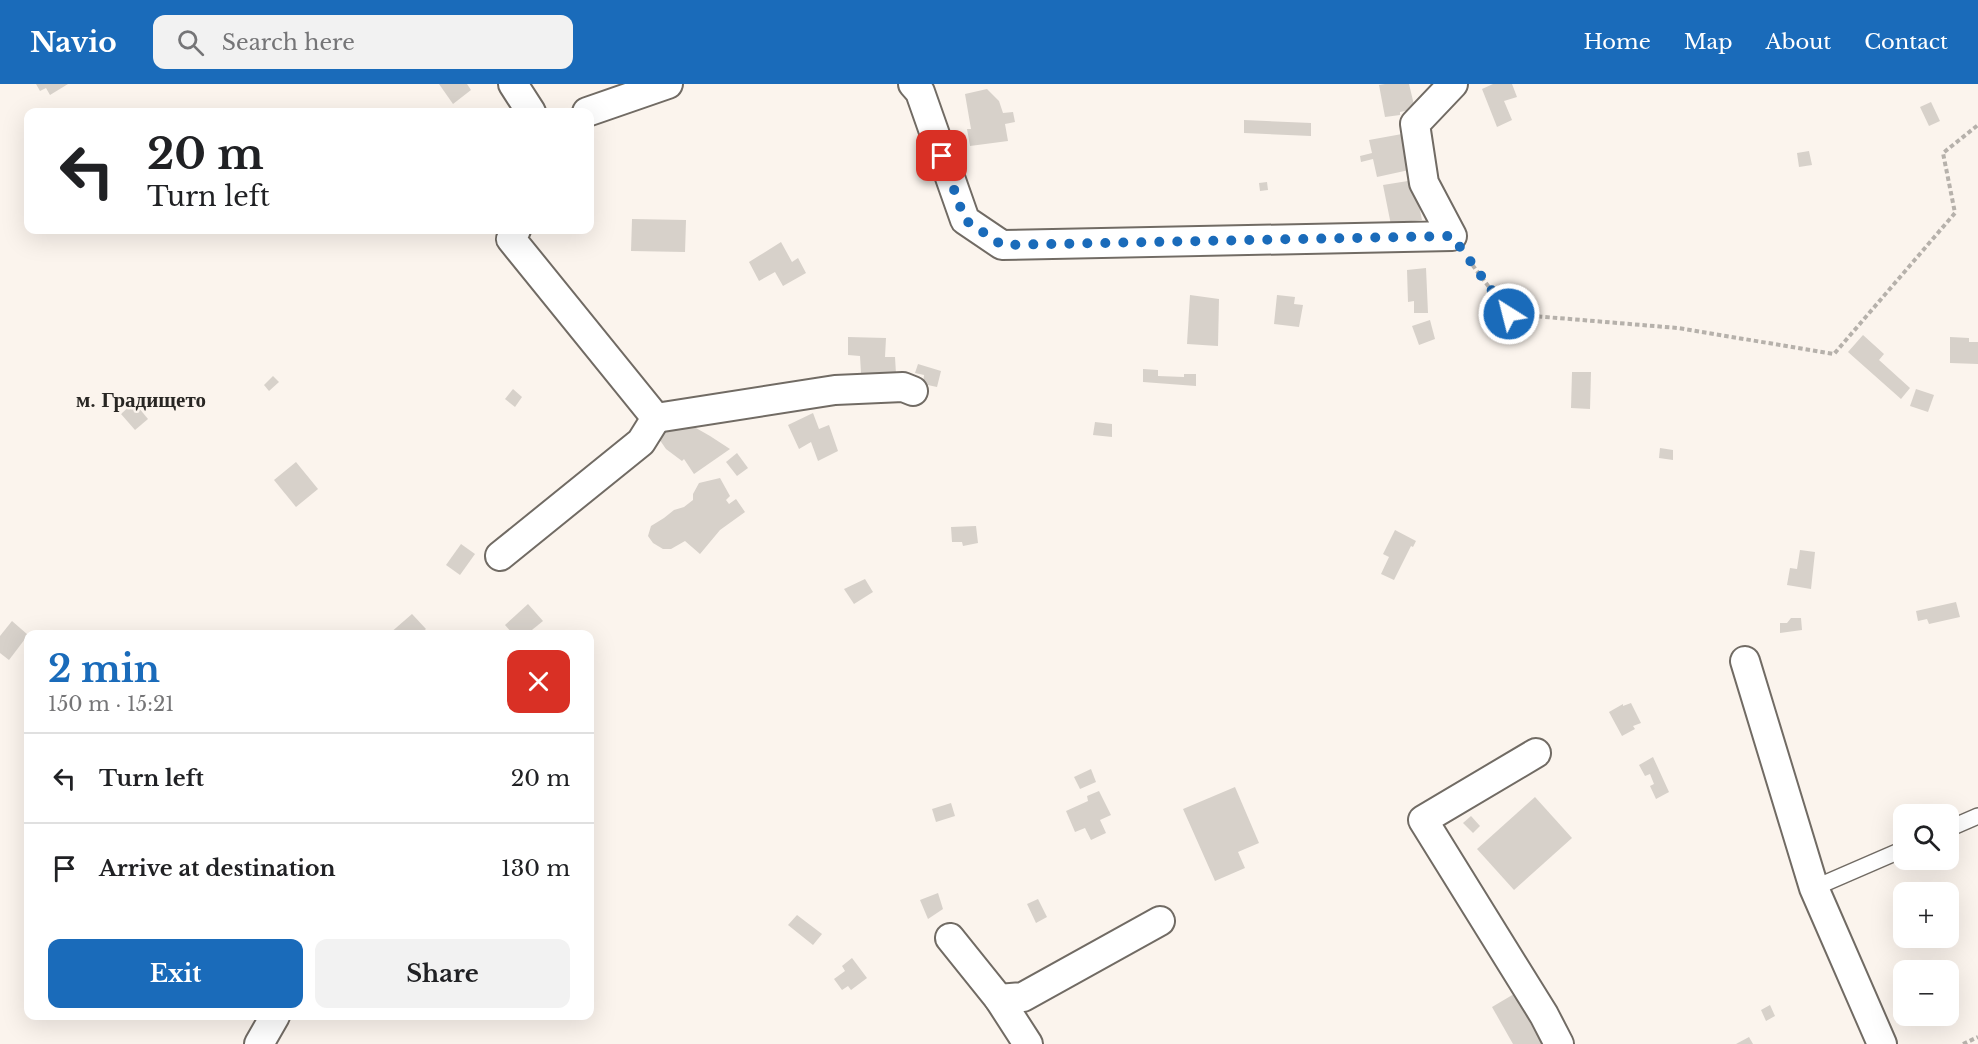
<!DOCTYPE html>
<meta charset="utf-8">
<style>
body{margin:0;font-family:"Libre Baskerville",serif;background:#f2f2f2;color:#202124;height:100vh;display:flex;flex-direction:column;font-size:22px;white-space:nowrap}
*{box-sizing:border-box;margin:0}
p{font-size:20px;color:#757577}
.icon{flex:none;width:33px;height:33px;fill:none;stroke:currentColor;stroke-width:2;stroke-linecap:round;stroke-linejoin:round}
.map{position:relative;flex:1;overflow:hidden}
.side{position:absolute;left:24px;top:546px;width:570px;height:390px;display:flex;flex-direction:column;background:#fff;border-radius:12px;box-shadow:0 6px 24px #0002}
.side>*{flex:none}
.top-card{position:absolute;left:24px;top:24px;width:570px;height:126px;border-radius:12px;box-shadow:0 6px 24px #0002;background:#fff;color:#202124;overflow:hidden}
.controls{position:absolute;left:1893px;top:720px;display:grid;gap:12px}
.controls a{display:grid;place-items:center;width:66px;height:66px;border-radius:12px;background:#fff;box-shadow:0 6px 24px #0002;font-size:30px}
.pin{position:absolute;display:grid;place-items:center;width:51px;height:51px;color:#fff;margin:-26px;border-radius:12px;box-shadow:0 3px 9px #0006}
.me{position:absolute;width:66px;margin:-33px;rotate:324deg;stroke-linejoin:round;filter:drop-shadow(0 0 4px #0008)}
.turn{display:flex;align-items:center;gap:21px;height:126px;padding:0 24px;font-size:27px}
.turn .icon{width:78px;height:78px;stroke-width:2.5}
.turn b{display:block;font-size:42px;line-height:51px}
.round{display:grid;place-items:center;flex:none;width:63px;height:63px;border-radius:12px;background:#f2f2f2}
.headline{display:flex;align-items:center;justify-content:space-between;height:102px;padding:0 24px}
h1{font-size:36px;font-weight:700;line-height:45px;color:#1a6bba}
.cta{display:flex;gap:12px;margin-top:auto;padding:12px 24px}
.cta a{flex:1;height:69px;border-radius:12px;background:#1a6bba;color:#fff;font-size:24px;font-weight:700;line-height:69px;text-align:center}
.cta a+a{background:#f2f2f2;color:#202124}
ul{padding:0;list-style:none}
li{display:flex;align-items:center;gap:18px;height:90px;padding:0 24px;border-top:2px solid #e0e0e0}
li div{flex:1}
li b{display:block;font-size:22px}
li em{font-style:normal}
header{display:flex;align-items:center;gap:36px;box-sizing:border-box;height:84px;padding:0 30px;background:#1a6bba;color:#fff}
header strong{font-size:28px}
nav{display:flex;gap:33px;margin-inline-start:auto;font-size:21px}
.search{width:420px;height:54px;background:#f2f2f2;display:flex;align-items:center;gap:15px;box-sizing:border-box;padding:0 21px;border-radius:12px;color:#757577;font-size:22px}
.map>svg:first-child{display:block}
.building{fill:#d7d1ca}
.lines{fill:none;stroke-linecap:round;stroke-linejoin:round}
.service-casing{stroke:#716b64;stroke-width:18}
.minor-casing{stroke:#716b64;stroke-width:32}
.path{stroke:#b6b1ab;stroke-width:4;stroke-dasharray:4.5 3;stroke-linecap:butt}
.service{stroke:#fff;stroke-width:15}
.minor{stroke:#fff;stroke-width:28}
.route{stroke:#1a6bba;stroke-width:10;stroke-dasharray:0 18}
.labels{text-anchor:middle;stroke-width:5;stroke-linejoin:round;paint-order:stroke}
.quarter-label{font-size:21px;font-weight:bold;fill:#282623;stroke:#fbf4ed}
</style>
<header>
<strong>Navio</strong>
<div class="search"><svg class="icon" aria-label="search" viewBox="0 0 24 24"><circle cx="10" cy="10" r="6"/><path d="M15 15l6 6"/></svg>Search here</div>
<nav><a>Home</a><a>Map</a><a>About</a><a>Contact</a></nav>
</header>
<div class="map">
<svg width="1978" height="960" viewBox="0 0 1978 960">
<rect width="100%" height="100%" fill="#fbf4ed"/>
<g class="building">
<path d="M36 0H68L50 11 46 4 40 7Z"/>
<path d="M439 0H467L471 6 453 20Z"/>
<path d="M1385 0H1409L1415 25 1400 28V31L1385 33 1379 1Z"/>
<path d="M1493 0H1512L1517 13 1504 17 1512 36 1497 43 1482 5Z"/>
<path d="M987 5 999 17 1003 29 1013 28 1015 38 1005 40 1008 57 970 62 967 45H971L965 10Z"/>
<path d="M1931 18 1940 37 1929 42 1920 23Z"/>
<path d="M1244 36 1311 39V52L1244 49Z"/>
<path d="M1402 50 1409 86 1377 93 1373 75 1361 78 1360 72 1372 69 1369 56Z"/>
<path d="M1809 67 1812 81 1799 83 1797 69Z"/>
<path d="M1414 96 1422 136 1411 137 1412 139 1391 141 1383 101Z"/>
<path d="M1267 98 1268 106 1260 107 1259 99Z"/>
<path d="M632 135 686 136 685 168 631 167Z"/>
<path d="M781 158 792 178 798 174 806 189 783 202 775 188 759 197 749 178Z"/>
<path d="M1426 184 1428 229H1414V217L1408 218 1407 186Z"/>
<path d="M1190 211 1219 215 1218 262 1187 260Z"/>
<path d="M1277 211 1295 213 1294 220 1303 221 1299 243 1274 240Z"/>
<path d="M1430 236 1435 255 1419 261 1412 242Z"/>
<path d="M1863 251 1884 270 1879 276 1910 304 1901 315 1848 268Z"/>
<path d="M848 253 886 254 885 273H895L896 290 861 289 860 272 848 271Z"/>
<path d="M1950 253 1969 254V258H1978V280L1950 279Z"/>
<path d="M918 280 941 287 937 303 923 300 924 291 915 289Z"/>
<path d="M1143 285 1158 286V292L1184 293V290H1196V302L1143 298Z"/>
<path d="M1572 288H1591L1590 325 1571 324Z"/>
<path d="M273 292 279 298 269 307 264 301Z"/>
<path d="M513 305 522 313 515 323 505 315Z"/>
<path d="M1916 305 1934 311 1928 328 1910 322Z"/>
<path d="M134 318 148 335 135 346 121 330Z"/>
<path d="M813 329 819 345 829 341 838 367 818 377 811 358 799 365 788 341Z"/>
<path d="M682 336 710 352 730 365 694 390 684 375 682 377 666 365 657 352Z"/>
<path d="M1095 338 1112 340V353L1093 351Z"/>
<path d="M1660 364 1673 366V376L1659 374Z"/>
<path d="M737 369 748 384 737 392 726 378Z"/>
<path d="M296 378 318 405 296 423 274 396Z"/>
<path d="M720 394 730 412 726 416 729 420 736 415 745 428 720 446 700 470 685 457 671 465H663L653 459 648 452 651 442 664 434 674 426 684 423 693 416V410L699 399Z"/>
<path d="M976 442 978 459 963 462 962 458H952L951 443Z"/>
<path d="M1395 446 1416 457 1413 463 1411 462 1394 496 1381 490 1389 473 1383 470Z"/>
<path d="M461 460 475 470 460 491 446 481Z"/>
<path d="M1800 466 1815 468 1811 505 1787 501 1790 484 1797 485Z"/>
<path d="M865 495 873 508 854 520 844 505Z"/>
<path d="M1956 518 1960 533 1929 540 1927 535 1918 537 1916 527Z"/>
<path d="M528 520 543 537 527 550H513L505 541Z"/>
<path d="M412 530 426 545 420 550H389Z"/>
<path d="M1791 534H1801L1802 546 1780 549V539H1787Z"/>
<path d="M12 537 28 551 9 576 0 569V552Z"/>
<path d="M1631 619 1641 639 1633 642 1635 645 1622 652 1609 628 1623 620V622Z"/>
<path d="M1653 673 1669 708 1656 715 1650 702 1654 700 1650 690 1645 692 1639 681Z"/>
<path d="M1091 685 1096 698 1080 705 1074 693Z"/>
<path d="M1235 703 1259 759 1238 768 1245 784 1215 797 1183 725Z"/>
<path d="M1099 707 1111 731 1100 736 1106 749 1091 756 1085 744 1075 748 1066 727 1088 717 1087 712Z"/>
<path d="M1535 713 1572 754 1514 806 1477 765Z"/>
<path d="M951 719 955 732 936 738 932 725Z"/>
<path d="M1471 732 1480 742 1473 749 1463 739Z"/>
<path d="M938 809 943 825 928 835 920 816Z"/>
<path d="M1038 815 1047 833 1036 839 1027 820Z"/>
<path d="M797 831 822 850 813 861 788 841Z"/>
<path d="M852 874 867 894 851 906 848 902 842 906 834 895 845 887 842 882Z"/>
<path d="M1514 910 1542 960H1513L1492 923Z"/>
<path d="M1770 921 1775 932 1766 937 1761 926Z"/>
<path d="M1749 953 1753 960H1736Z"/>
</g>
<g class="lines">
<g class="service-casing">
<g id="service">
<path d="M1948 745 1978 732"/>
<path d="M1814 804 1904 765"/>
</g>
</g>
<g class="minor-casing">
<g id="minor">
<path d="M513 0 531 28"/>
<path d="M913 0 920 8 965 136 1002 161 1452 152 1424 99 1415 40 1453 0"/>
<path d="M587 28 668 0"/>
<path d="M516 146 511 155 656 334 835 306 903 303 913 307"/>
<path d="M500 472 641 358 656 334"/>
<path d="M1745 577 1814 804 1882 960"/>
<path d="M1536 669 1423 736 1544 931 1559 960"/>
<path d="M950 854 999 915 1028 960"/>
<path d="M999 915 1023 913 1160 837"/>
<path d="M259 960 275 932"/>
</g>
</g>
<g class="path">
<path d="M1468 175 1509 230 1678 244 1834 270 1955 129 1943 69 1978 41"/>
<path d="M1963 960 1978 953"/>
</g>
<use href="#service" class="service"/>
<use href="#minor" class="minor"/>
</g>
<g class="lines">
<path class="route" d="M942 72 965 136 1002 161 1452 152 1509 230"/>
</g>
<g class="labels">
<g class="quarter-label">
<text x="141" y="323">м. Градището</text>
</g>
</g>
</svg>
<div class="controls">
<a><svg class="icon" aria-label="search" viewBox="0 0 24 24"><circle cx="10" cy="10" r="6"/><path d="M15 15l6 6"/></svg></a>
<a>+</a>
<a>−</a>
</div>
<div class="pin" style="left:942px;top:72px;background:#d93025"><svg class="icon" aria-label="arrive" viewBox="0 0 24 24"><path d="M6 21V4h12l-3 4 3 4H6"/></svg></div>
<svg class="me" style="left:1509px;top:230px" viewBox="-20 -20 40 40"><circle r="17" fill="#1a6bba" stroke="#fff" stroke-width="3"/><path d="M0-11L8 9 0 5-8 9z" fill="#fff"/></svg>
<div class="top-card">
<div class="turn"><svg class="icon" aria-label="left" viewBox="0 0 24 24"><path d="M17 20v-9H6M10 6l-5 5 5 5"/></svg><div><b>20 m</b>Turn left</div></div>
</div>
<section class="side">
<div class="headline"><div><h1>2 min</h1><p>150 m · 15:21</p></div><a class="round" style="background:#d93025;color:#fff"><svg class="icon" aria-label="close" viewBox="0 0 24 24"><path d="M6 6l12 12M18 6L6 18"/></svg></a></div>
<ul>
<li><svg class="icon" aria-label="left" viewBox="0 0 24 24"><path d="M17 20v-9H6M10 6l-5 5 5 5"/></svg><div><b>Turn left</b></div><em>20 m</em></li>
<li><svg class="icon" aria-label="arrive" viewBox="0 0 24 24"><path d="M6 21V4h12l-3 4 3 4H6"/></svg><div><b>Arrive at destination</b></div><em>130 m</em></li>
</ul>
<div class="cta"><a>Exit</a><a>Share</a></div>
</section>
</div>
